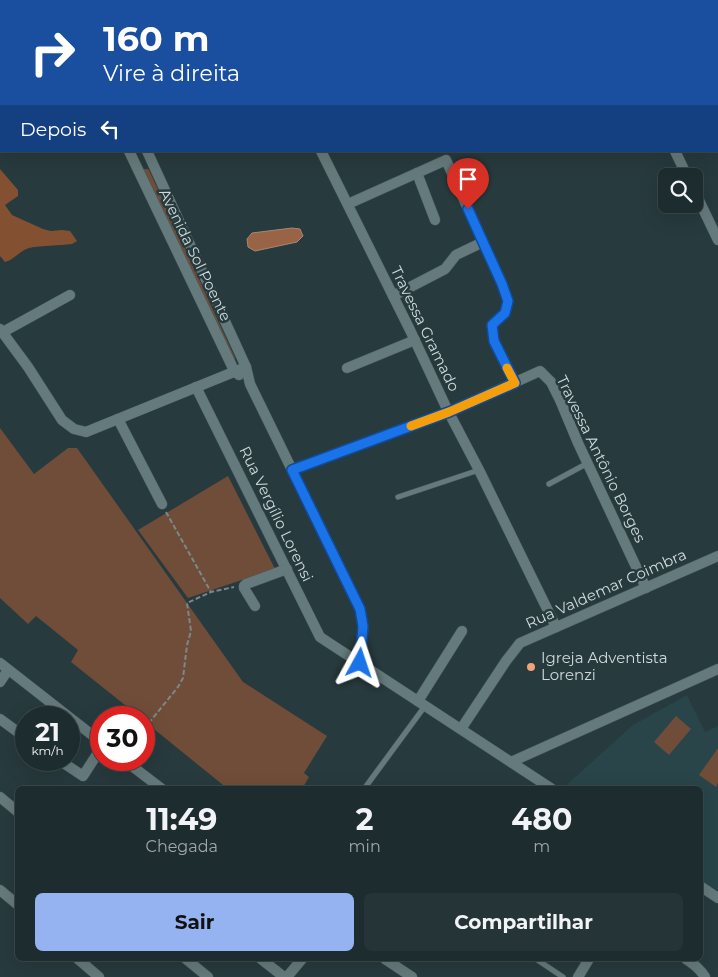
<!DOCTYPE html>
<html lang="pt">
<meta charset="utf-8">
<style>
body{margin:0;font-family:Montserrat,sans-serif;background:#253436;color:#f1f3f6;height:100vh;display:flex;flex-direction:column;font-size:19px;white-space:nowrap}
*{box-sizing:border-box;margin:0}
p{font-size:16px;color:#a0a7aa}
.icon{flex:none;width:28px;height:28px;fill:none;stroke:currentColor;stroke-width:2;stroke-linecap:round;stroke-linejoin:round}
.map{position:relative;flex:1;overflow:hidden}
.side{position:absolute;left:15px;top:786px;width:688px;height:175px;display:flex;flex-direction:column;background:#1d2c2e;border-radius:8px;box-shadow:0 5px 20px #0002,0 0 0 1px #3b484a}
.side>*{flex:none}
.guide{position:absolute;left:0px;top:0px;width:719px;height:152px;box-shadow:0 5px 20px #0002,0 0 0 1px #3b484a;background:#1a4fa0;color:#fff;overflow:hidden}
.fabs{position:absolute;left:658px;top:168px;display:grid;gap:10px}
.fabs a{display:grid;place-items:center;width:45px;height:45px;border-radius:8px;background:#1d2c2e;box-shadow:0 5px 20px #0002,0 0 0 1px #3b484a;font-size:25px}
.speed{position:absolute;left:15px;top:706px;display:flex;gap:10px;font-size:25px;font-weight:700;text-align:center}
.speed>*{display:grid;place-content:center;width:65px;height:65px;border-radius:50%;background:#1d2c2e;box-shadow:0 5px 20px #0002,0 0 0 1px #3b484a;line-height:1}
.speed small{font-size:12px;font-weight:400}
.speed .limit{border:8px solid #d22;background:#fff;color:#111}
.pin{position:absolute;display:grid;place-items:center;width:42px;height:42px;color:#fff;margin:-51px -21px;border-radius:50% 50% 50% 0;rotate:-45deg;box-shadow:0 0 5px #0007}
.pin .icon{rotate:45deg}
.me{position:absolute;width:55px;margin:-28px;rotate:5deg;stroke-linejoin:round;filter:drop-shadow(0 0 4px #0008)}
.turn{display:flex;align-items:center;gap:18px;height:105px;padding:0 20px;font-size:22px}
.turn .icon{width:65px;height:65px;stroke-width:2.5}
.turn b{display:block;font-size:35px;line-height:42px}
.then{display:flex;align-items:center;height:48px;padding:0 20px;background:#0003;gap:10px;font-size:19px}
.eta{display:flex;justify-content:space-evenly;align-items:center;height:85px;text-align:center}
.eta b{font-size:30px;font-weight:700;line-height:35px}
.primary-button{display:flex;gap:10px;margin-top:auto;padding:10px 20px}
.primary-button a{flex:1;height:58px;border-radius:8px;background:#95b2f1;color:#111;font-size:20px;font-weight:700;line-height:58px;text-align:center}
.primary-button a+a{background:#253436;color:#f1f3f6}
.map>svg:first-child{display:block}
.built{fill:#294549}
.green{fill:#704d39}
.forest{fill:#845032}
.water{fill:#996445;stroke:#a98772}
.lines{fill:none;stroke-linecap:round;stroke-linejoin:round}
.lane-casing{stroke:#48585a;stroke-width:6}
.street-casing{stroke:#48585a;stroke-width:11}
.path{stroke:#79898b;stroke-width:2;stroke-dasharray:5 2.5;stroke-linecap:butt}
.lane{stroke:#657a7c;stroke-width:5}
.street{stroke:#657a7c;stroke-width:10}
.route-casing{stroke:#114b97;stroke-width:12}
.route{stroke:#1a73e8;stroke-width:9}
.slow{stroke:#f59e0b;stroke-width:9}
.poi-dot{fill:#efa377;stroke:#273a3d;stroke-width:2}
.labels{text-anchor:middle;stroke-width:5;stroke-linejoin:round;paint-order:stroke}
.street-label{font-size:15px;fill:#cedadb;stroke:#273a3d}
.poi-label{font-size:15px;fill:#cedadb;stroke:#273a3d;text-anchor:start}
</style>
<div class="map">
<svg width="718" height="977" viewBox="0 0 718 977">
<rect width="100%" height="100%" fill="#273a3d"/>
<path class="built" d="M687 695 705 732 718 726V891L700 880V789H562L633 725Z"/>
<g class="green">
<path d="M144 169H147L149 170 235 358V360L141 171Z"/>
<path d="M0 428 34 474 68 448H77L243 682 327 736 304 773 309 777 302 789H228L144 721V718L140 717 71 662 78 650 36 616 28 624 0 598Z"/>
<path d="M228 476 275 569 188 598 138 530Z"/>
<path d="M676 716 691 729 669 755 654 742Z"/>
<path d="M718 748V783L716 787 699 775Z"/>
</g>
<path class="forest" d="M0 169 18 190V196L5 205 12 215 43 229 51 231 62 230 70 231 77 241 72 244C58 246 43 245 29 248 19 251 14 260 5 262L0 256Z"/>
<path class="water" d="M292 228 300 229 303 236 297 242 255 251 248 247 247 239 252 233Z"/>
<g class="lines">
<g class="lane-casing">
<g id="lane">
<path d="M600 1 603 0"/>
<path d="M549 484 588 463"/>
<path d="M398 497 479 470"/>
<path d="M364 789 425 706"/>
<path d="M536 959 563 977"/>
</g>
</g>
<g class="street-casing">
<g id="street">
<path d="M56 0 57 1"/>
<path d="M78 0V1"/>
<path d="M168 0 169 1"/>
<path d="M702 0V1"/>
<path d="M243 1 246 0"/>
<path d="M282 1V0"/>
<path d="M718 34V35"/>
<path d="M129 151 231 364 234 371 239 375"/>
<path d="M147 151 246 367 250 384 360 609 363 627 360 663"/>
<path d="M321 151 410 330 447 409 479 470 556 627"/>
<path d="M675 151 687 176"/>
<path d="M417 173 435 220"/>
<path d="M694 190 718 240"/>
<path d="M348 204 446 160 502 284 508 301 505 313 492 325 494 341 515 383"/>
<path d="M393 296 445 269 456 255 483 242"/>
<path d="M0 329 28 367 62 420 74 429 86 432 246 367"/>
<path d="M3 332 70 295"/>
<path d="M347 368 415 340"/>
<path d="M196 387 320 637 552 789"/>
<path d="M118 419 162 504"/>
<path d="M292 470 449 412 540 371 551 382 560 400 578 443 646 588"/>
<path d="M255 606 244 588V586L246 584 287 569"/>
<path d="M0 663 101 742"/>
<path d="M0 682 8 670"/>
<path d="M418 701 462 631"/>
<path d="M0 719 26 738"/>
<path d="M461 729 506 661 520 643 718 556"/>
<path d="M59 760 83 776 101 748"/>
<path d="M124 760 162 789"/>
<path d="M511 762 718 669"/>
<path d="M0 797 18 812"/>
<path d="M700 886 718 898"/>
<path d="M0 890 18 905"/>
<path d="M78 959 99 977"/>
<path d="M186 959 208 977"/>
<path d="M261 959 284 977"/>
<path d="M385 959 412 977"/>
<path d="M686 959C694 964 700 969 705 977"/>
<path d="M287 977 302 959"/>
<path d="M578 977 589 959"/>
</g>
</g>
<g class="path">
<path d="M166 512 211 592"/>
<path d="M144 729 178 687 183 678 187 645 191 631 187 603 211 592 234 587"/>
</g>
<use href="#lane" class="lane"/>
<use href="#street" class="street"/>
</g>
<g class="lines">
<g class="route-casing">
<path id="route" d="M360 663 363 626 360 609 292 470 449 412 515 383 494 341 492 325 505 313 508 301 502 284 468 209"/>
</g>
<use href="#route" class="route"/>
<path class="slow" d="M411 426 449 412 515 383 507 368"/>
</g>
<circle class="poi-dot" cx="531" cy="667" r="5"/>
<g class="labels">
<g class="street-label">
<text transform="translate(195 255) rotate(64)" y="5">Avenida Sol Poente</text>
<text transform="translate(425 329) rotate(64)" y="5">Travessa Gramado</text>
<text transform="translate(601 459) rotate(64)" y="5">Travessa Antônio Borges</text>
<text transform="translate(276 514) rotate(64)" y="5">Rua Vergílio Lorensi</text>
<text transform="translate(606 589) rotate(-24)" y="5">Rua Valdemar Coimbra</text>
</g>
<g class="poi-label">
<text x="541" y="663">Igreja Adventista<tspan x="541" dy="17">Lorenzi</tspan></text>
</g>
</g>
</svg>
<div class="fabs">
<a><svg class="icon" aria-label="search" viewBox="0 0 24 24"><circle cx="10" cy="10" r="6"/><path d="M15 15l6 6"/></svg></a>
</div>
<div class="speed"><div>21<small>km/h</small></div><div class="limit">30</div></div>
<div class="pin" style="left:468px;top:209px;background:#d93025"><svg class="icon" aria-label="arrive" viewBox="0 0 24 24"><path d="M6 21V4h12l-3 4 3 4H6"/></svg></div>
<svg class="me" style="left:360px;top:663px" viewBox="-20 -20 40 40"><path d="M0-17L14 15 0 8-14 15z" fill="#1a73e8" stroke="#fff" stroke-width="4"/></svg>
<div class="guide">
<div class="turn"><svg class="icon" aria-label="right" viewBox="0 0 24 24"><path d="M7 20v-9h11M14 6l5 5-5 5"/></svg><div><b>160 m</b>Vire à direita</div></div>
<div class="then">Depois<svg class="icon" aria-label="left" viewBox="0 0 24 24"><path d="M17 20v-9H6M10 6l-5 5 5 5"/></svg></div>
</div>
<section class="side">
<div class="eta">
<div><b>11:49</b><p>Chegada</p></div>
<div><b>2</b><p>min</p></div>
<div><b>480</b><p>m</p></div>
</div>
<div class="primary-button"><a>Sair</a><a>Compartilhar</a></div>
</section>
</div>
